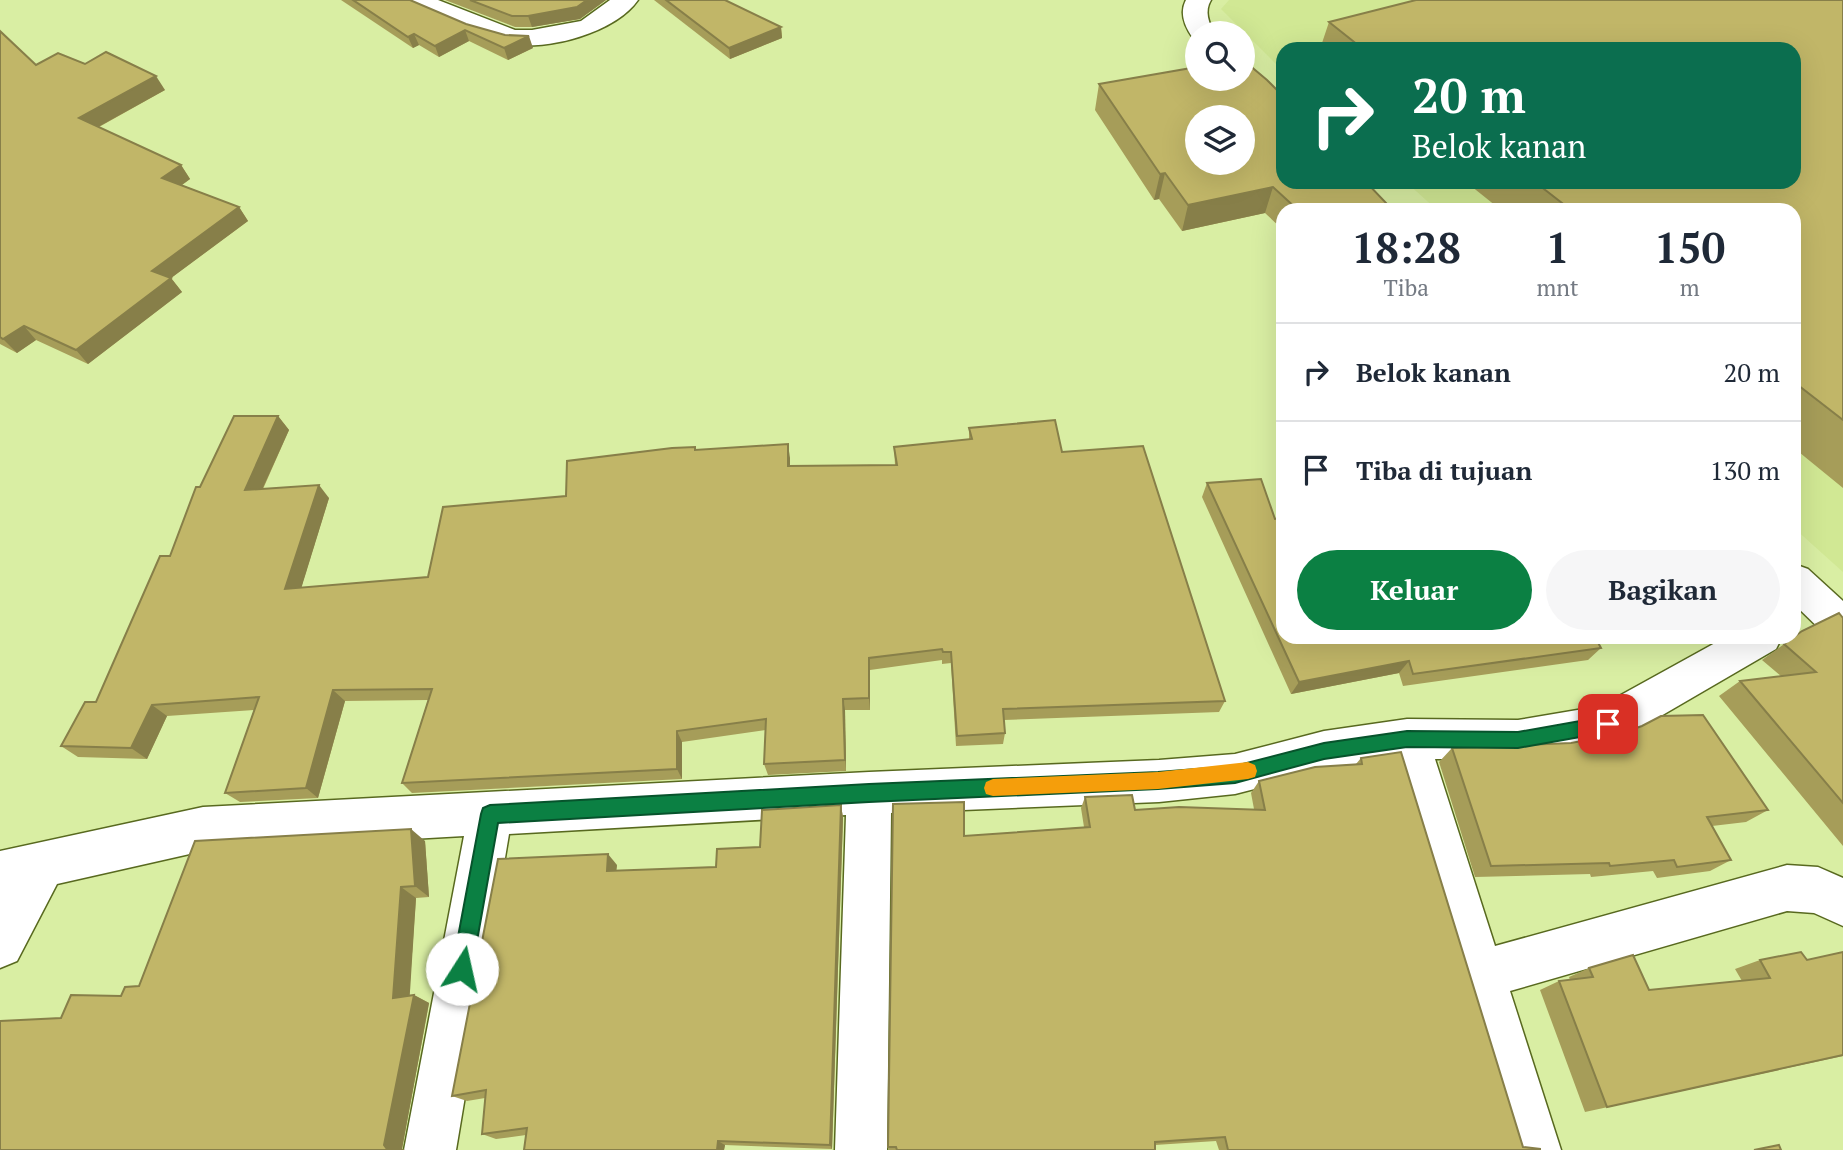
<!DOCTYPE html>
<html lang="id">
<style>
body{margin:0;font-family:"PT Serif",serif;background:#f6f6f7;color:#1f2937;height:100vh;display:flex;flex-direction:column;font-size:26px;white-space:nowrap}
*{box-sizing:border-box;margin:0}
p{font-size:23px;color:#747a83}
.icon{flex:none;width:38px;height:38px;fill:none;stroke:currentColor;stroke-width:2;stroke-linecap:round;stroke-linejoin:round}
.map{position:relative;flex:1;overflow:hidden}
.drawer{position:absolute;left:1276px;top:203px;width:525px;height:441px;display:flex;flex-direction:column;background:#fff;border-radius:21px;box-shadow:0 7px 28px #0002}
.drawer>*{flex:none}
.top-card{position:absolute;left:1276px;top:42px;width:525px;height:147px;border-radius:21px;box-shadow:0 7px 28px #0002;background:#0b6e4f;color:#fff;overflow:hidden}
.buttons{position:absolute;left:1185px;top:21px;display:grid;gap:14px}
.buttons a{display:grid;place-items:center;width:70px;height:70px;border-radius:50%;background:#fff;box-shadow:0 7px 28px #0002;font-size:35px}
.pin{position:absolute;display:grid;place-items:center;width:60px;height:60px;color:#fff;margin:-30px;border-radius:14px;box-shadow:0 4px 10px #0006}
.me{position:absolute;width:77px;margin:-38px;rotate:10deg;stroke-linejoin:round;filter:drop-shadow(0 0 5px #0008)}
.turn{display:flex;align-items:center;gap:24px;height:147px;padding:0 21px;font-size:32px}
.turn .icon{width:91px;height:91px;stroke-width:2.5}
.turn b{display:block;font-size:49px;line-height:60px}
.eta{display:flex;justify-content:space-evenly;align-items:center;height:119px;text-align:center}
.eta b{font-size:42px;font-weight:800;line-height:49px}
.button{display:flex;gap:14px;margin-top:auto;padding:14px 21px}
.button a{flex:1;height:80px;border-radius:42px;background:#0b8043;color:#fff;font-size:28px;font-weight:800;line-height:80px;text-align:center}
.button a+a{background:#f6f6f7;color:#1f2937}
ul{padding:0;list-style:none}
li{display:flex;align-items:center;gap:21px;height:98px;padding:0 21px;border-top:2px solid #e0e1e3}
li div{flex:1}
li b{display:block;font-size:26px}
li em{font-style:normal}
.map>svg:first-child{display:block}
.built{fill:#d1e894}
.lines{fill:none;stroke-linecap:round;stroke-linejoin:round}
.street-casing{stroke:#58691f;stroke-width:3}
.street{fill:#fff;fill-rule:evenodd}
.wall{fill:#a69d59}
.shaded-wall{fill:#877f49}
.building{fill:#c1b668;stroke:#877f49;stroke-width:2;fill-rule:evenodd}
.route{fill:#0b8043;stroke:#07532c;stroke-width:2}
.slow{fill:#f59e0b}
</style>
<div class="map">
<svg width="1843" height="1150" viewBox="0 0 1843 1150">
<rect width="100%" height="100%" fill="#d9eea3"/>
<path class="built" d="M1229 0H1843V572L1794 528V210H1437L1406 182H1794V49H1283V71L1221 9Z"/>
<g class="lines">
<g class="street-casing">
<g id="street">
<path d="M404 0H438L515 30H532L581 21 610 0H638C615 33 547 51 509 44 479 39 437 17 407 5Z"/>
<path d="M1186 0H1211C1204 11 1209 23 1214 33H1197V39L1193 38C1185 27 1179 13 1186 0Z"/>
<path d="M1794 564 1808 569 1843 601V643L1829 638 1794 604Z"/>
<path d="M1726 637H1782L1776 649 1623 738C1563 760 1498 759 1435 759L1495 946 1787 865 1818 867 1843 878V926L1814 913 1787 911 1510 991 1561 1150H1509L1392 761 1324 771 1235 794 1159 802 891 813 887 1150H835L846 815 509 834 456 1150H404L464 836 203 851 57 884 17 961 0 968V851L203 807 869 772 1159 760 1235 754 1324 731 1407 719 1518 720 1601 706Z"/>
</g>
</g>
<use href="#street" class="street"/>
</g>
<g class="wall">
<path d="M341 0H410L466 24 533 48 508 60 469 41 439 57 419 45 413 48Z"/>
<path d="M445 0H606L580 19 532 27H515Z"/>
<path d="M654 0H725L781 27 782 38 730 59Z"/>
<path d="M1843 0V488L1794 448V210H1501L1466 182H1794V49H1320L1329 22Z"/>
<path d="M0 31 36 65 85 64 165 90 99 127 181 165 190 179 182 185 239 207 248 221 171 278 182 292 88 364 36 340 17 353 0 344Z"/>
<path d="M1099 84 1389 206 1388 210H1283V230L1265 213 1182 231 1159 199 1154 200 1095 110Z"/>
<path d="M278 416 289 430 263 489 329 498 301 588 428 577 566 496 695 447 696 450 790 458V466L895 465 894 447 969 440V428L1062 452 1225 701 1219 712 1004 720 1005 733 1003 744 956 746 951 663 942 664V660L870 670V710H845L846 771 768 775 764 764 766 730 682 742V779L412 793 402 783 428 700 345 701 318 798 240 802 225 793 254 710 167 716 147 759 78 757 61 746 96 702 170 556 200 487Z"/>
<path d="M1207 483 1275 519 1601 648 1588 660 1403 686 1399 673 1291 694 1202 497Z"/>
<path d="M1843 618V846L1719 696 1740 681 1781 676 1762 660 1802 631Z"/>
<path d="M1452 748 1768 810 1746 822 1712 826 1731 860 1710 871 1657 878 1653 871 1591 877 1590 874 1475 877 1439 762Z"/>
<path d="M1361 758 1523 1147 1540 1150H1219L1216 1141 1155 1145V1150H889L888 1147 964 836 1084 827 1081 808 1085 797 1135 810 1254 809 1251 793 1259 781 1356 764Z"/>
<path d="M841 805 843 818 832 1149 725 1145 724 1150H524L526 1135 496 1139 482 1134 485 1098 467 1101 452 1096 617 865 616 871 716 867 760 847Z"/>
<path d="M425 841 429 897 416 898 409 996 414 995 429 1003 402 1149 405 1150H0L61 1018 121 996Z"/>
<path d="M1843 952V1056L1585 1112 1540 990 1559 981 1570 980 1569 977 1589 968 1649 990 1742 981 1735 969 1760 960H1807Z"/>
</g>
<g class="shaded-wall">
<path d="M587 0H606L580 19 532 27 528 16Z"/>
<path d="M781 27 782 38 730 59 729 48Z"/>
<path d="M465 30 469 41 439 57 435 46Z"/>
<path d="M414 34 419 45 413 48 408 37Z"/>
<path d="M529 36 533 48 508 60 504 48Z"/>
<path d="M156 76 165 90 89 132 79 118Z"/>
<path d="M181 165 190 179 172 192 162 178Z"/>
<path d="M1165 173 1159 199 1154 200 1160 174Z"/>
<path d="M1273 187 1265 213 1182 231 1188 205Z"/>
<path d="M239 207 248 221 163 284 152 271Z"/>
<path d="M171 278 182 292 88 364 76 350Z"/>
<path d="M24 326 36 340 17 353 3 339Z"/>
<path d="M278 416 289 430 256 503 245 490Z"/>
<path d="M788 444 790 458V479L788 466Z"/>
<path d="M319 485 329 498 297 602 285 589Z"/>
<path d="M869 658 870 670V710L869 698Z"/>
<path d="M1409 661 1399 673 1291 694 1299 682Z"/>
<path d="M333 690 345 701 318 798 306 788Z"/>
<path d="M843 699 845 710 846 771 845 760Z"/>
<path d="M152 705 167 716 147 759 131 748Z"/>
<path d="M677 731 682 742V779L677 769Z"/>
<path d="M841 805 843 818 832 1149 830 1145Z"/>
<path d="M411 829 425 841 429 897 415 886Z"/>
<path d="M608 854 617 865 615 882 607 871Z"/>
<path d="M401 887 416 898 409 1007 393 998Z"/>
<path d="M414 995 429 1003 402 1149 405 1150H393L387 1149 384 1145Z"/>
<path d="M718 1141 725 1145 724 1150H717Z"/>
</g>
<g class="building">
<path d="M353 0H410L466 24 505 35 529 36 504 48 465 30 435 46 414 34 408 37Z"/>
<path d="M470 0H587L577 7 528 16H512Z"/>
<path d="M666 0H725L781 27 729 48Z"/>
<path d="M1416 0H1843V420L1794 382V210H1571L1535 182H1794V49H1363L1329 22Z"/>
<path d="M0 31 36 65 58 53 85 64 106 52 156 76 79 118 181 165 162 178 239 207 152 271 171 278 76 350 24 326 3 339 0 337Z"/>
<path d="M1242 59 1267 80 1283 96V182H1366L1389 206 1379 210H1298L1273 187 1188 205 1165 173 1160 174 1099 84 1197 67V79H1242ZM1197 117H1242V163H1197Z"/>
<path d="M234 416H278L245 490 319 485 285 589 428 577 443 507 566 496 567 461 672 448 695 447V450L788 444V466L897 465 894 447 972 439 969 428 1055 420 1062 452 1143 446 1225 701 1003 709 1005 733 957 736 951 652H943L942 649 869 658V698L843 699 845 760 764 764 766 719 677 731V769L402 783 432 689 333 690 306 788 225 793 259 697 152 705 131 748 61 746 85 702H96L160 556H170L196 487H200Z"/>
<path d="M1261 479 1275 519 1283 518V637H1595L1601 648 1413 674 1409 661 1299 682 1207 483Z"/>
<path d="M1839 613 1843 618V803L1740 681 1816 672 1784 644 1802 631Z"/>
<path d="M1703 715 1768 810 1707 817 1731 860 1677 867 1674 860 1610 866 1609 863 1491 866 1452 748 1571 743 1619 734 1642 726 1661 716Z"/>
<path d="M1401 752 1523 1147 1540 1149V1150H1228L1225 1137 1155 1142V1150H897L896 1147H888L893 804 964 802V836L1090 827 1085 797 1132 795 1135 810 1179 807 1265 810 1259 781 1315 767 1362 764 1361 758Z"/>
<path d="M841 805 830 1145 718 1141 717 1150H524L527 1128 482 1134 486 1090 452 1096 498 859 608 854 607 871 716 867 717 849 760 847 762 810Z"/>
<path d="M411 829 415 886 401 887 393 998 414 995 384 1145 387 1149H399V1150H0V1021L61 1018 71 995 121 996 125 987 139 986 195 841Z"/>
<path d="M1801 952 1807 960 1843 952V1055L1607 1107 1559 981 1593 977 1589 968 1633 955 1649 990 1770 978 1760 960Z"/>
<path d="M1779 1145 1781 1150H1754Z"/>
</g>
<path class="route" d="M1608 716 1614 719 1616 724 1614 730 1608 732 1518 748 1407 747 1324 759 1235 783 1158 789 869 802 498 823 472 969 469 976 462 979 455 976 452 969 481 814 483 808 490 805 869 784 1158 772 1235 766 1324 743 1407 731 1518 732Z"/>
<path class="slow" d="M1248 762 1255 765 1257 771 1255 777 1248 779 1158 789 993 796 986 794 984 788 986 782 993 779 1158 772Z"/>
</svg>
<div class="buttons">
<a><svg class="icon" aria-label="search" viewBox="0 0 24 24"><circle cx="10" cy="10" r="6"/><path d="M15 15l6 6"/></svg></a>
<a><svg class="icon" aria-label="layers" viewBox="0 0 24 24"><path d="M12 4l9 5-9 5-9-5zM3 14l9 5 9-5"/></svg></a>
</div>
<div class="pin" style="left:1608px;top:724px;background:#d93025"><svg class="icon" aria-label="arrive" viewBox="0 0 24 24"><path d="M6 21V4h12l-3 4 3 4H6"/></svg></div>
<svg class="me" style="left:462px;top:969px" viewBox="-20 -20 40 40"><circle r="19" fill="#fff"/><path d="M0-13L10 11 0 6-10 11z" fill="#0b8043"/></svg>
<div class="top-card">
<div class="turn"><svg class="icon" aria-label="right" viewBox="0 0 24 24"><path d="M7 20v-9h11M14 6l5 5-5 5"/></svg><div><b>20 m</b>Belok kanan</div></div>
</div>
<section class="drawer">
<div class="eta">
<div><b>18:28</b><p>Tiba</p></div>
<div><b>1</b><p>mnt</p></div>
<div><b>150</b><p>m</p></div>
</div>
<ul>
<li><svg class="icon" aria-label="right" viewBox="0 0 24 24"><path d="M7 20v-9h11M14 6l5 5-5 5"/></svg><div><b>Belok kanan</b></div><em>20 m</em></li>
<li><svg class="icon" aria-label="arrive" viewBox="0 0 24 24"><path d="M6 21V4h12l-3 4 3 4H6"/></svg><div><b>Tiba di tujuan</b></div><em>130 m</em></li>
</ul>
<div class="button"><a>Keluar</a><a>Bagikan</a></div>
</section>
</div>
